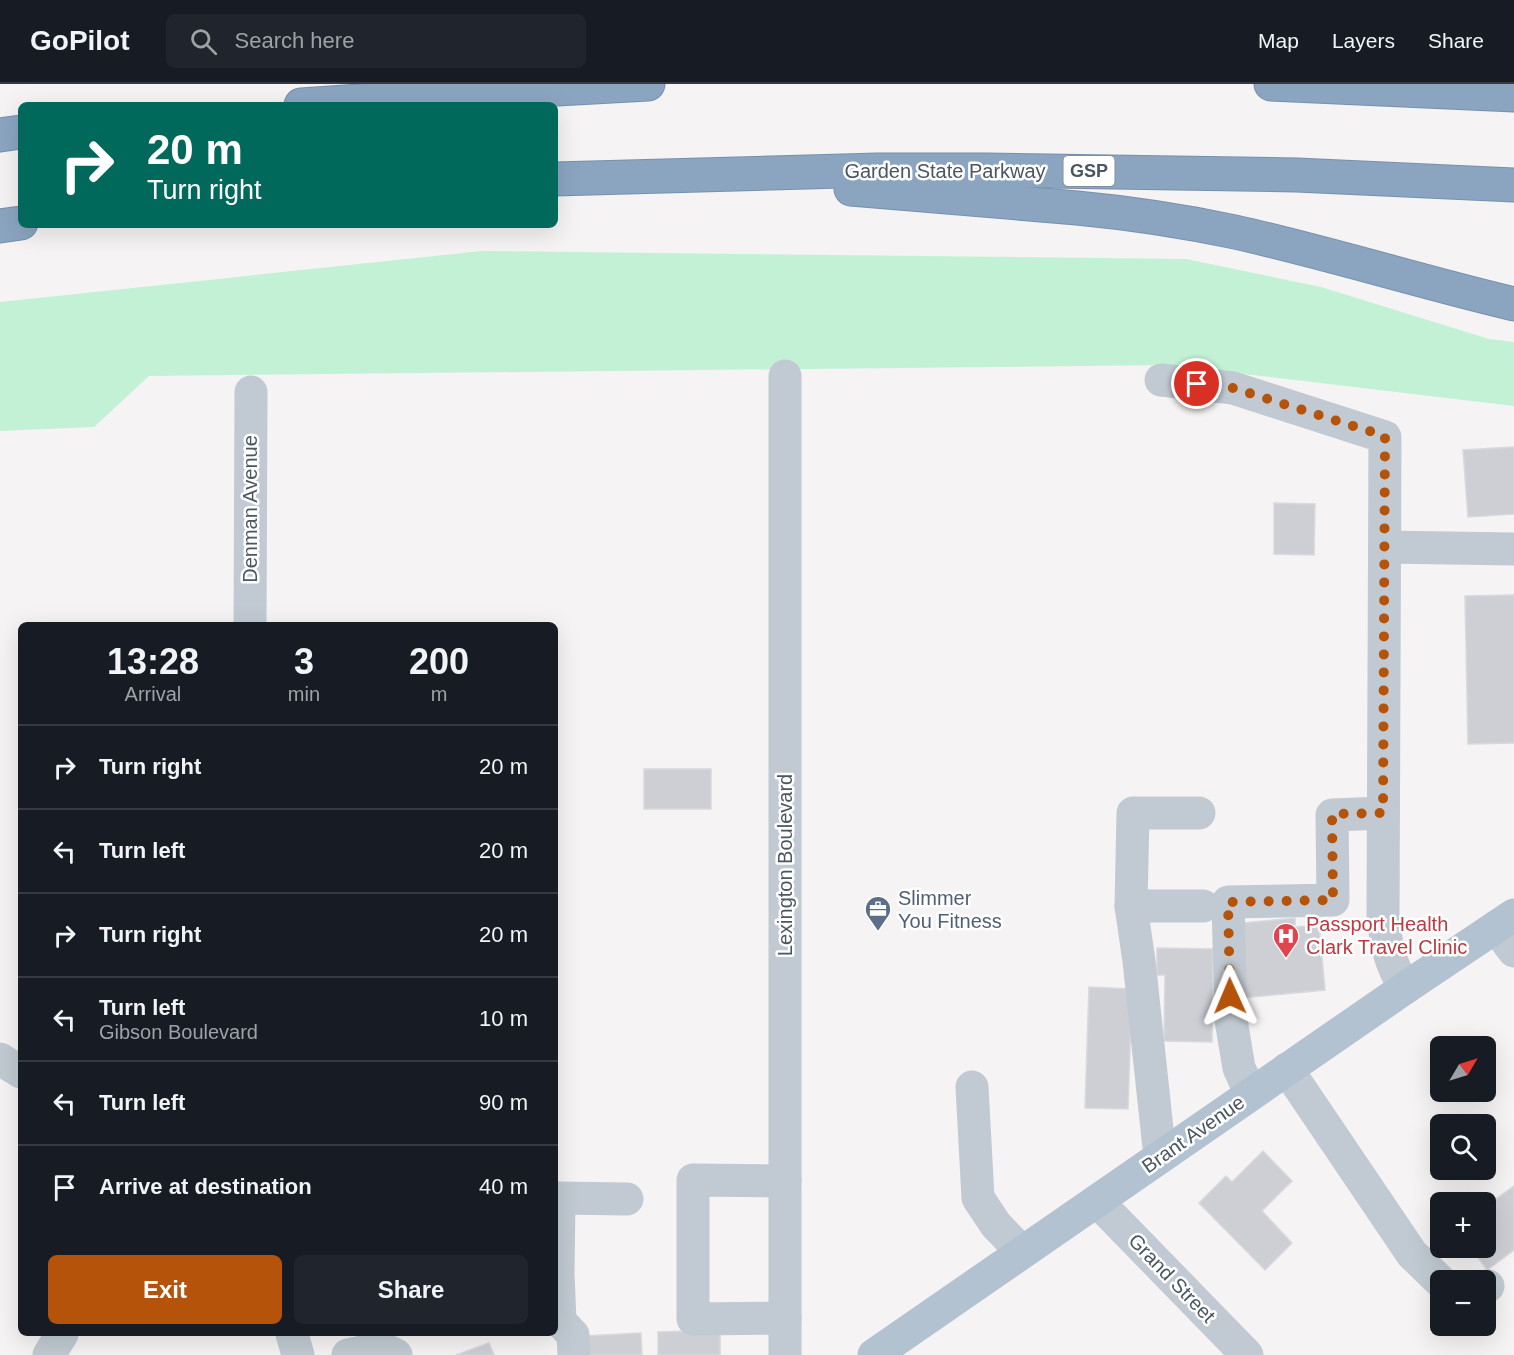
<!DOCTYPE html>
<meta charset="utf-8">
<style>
body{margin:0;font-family:Arial,sans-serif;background:#20242c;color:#f1f3f6;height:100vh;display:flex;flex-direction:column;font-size:22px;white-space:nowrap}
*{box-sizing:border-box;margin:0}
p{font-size:20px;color:#9ea1a6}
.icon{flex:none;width:33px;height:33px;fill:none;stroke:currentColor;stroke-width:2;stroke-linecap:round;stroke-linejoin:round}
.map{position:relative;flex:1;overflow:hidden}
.details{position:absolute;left:18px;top:538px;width:540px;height:714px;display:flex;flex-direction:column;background:#171b24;border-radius:9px;box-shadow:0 6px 24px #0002}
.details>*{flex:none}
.hud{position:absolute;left:18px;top:18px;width:540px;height:126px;border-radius:9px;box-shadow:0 6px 24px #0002;background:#00695c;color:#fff;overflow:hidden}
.needle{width:39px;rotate:52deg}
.buttons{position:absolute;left:1430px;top:952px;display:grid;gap:12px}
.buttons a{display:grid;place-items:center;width:66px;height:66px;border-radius:9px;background:#171b24;box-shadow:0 6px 24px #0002;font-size:30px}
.pin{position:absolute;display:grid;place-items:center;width:51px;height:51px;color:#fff;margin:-26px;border:3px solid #fff;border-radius:50%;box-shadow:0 2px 6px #0007}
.me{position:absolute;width:66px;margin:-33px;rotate:359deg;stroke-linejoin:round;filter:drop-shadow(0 0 4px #0008)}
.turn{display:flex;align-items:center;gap:21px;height:126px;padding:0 30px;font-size:27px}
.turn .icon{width:78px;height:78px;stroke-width:2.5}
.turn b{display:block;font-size:42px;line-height:51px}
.eta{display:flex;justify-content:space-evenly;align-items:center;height:102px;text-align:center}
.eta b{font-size:36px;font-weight:800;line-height:42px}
.primary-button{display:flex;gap:12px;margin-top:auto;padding:12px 30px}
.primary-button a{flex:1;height:69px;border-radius:9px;background:#b45309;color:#fff;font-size:24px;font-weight:800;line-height:69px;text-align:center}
.primary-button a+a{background:#20242c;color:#f1f3f6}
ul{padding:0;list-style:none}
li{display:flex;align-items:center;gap:18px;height:84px;padding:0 30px;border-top:2px solid #363941}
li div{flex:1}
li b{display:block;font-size:22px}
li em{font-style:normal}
header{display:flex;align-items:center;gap:36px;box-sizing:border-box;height:84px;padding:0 30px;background:#171b24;border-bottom:2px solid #363941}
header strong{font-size:28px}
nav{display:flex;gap:33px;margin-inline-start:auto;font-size:21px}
.search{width:420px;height:54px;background:#20242c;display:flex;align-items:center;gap:15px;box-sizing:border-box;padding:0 21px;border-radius:9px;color:#9ea1a6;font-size:22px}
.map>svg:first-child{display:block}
.green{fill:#c3f1d5}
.building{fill:#cdcfd5;stroke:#d7d9de;stroke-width:1.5}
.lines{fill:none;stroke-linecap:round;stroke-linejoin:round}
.highway-casing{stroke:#7690ad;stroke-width:35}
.minor{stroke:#c1cad2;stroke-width:33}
.major{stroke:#b3c2d1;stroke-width:33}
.highway{stroke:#8ba5c1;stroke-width:33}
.route{stroke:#b45309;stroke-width:10;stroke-dasharray:0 18}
.labels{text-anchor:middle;stroke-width:5;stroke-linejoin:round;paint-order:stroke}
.shield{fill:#fff;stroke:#808990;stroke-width:1.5}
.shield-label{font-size:18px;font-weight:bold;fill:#4a5661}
.street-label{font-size:20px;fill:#4a5661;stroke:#fff}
.service-label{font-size:20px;fill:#4e5e75;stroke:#fff;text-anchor:start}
.health-label{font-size:20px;fill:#be3a42;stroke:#fff;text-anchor:start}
</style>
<header>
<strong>GoPilot</strong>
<div class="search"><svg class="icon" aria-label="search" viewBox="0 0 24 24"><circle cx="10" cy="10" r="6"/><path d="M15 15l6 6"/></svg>Search here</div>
<nav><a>Map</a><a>Layers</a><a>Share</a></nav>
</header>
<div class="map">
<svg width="1514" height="1271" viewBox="0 0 1514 1271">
<rect width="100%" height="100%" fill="#f5f3f3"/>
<path class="green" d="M482 167 1186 175 1321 203 1489 255 1514 258V322L1169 281 149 292 94 343 0 347V218Z"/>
<g class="building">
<path d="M1514 363V430L1468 433 1463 366Z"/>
<path d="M1274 419 1315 420 1314 471 1274 470Z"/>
<path d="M1514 511V659L1468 660 1465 512Z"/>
<rect x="644" y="685" width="67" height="40"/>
<path d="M1295 834V843L1319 841 1325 906 1240 914 1233 840Z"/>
<path d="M1157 864 1213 865 1212 958 1164 957 1165 891H1157Z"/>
<path d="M1089 903 1132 905 1128 1025 1085 1024Z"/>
<path d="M1263 1067 1292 1097 1262 1127 1292 1159 1265 1186 1199 1119 1226 1092 1232 1098Z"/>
<path d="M1514 1102V1166L1487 1186 1471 1164H1485V1123Z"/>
<path d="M720 1246V1271H658V1248Z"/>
<path d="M641 1249 642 1271H584L583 1252Z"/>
<path d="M489 1259 494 1271H456Z"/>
</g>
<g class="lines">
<g class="highway-casing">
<g id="highway">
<path d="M1271 0 1514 11"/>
<path d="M301 21 432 12 648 0"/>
<path d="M0 51 21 48"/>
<path d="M555 95 878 86H986L1297 91 1514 101"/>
<path d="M851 105 1077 124C1130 129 1183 137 1235 148 1329 169 1421 198 1514 220"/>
<path d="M0 142 21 139"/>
</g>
</g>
<g class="minor">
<path d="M785 292V1271"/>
<path d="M1161 296 1233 304 1385 353 1383 833C1386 861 1390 880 1405 904"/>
<path d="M1385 463 1514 465"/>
<path d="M250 542 251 308"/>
<path d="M1131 822H1203"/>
<path d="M1496 843 1514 867"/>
<path d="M0 975 21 988"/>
<path d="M1287 985 1412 1170 1440 1197"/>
<path d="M972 1003 978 1114 996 1141 1022 1168"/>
<path d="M1251 1010 1239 984 1231 936 1228 818 1333 816 1332 731 1383 729"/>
<path d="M1160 1073 1139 877 1131 822 1133 729H1199"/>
<path d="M1097 1117 1247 1271"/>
<path d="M1485 1204 1488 1202"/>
<path d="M785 1234 693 1235V1096L785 1097"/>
<path d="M292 1250 298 1271"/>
<path d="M49 1271 62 1250"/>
<path d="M348 1271 382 1264 396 1271"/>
<path d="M574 1271 573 1251 560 1237 558 1189 559 1114 627 1115"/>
</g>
<path class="major" d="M874 1271 1405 904 1514 831"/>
<use href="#highway" class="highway"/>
</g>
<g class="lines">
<path class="route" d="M1197 300 1233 304 1385 352 1383 729 1332 730 1333 816 1228 818 1230 912"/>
</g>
<defs>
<g id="office-pin" transform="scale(1.35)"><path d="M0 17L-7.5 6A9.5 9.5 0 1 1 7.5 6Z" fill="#5c6f8a" stroke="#fff"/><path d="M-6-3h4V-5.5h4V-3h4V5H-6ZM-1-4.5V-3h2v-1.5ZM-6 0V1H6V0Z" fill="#fff"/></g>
<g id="hospital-pin" transform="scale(1.35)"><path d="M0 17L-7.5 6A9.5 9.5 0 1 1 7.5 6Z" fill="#e0444e" stroke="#fff"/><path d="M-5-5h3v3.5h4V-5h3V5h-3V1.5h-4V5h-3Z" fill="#fff"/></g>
</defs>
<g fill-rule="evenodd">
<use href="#office-pin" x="878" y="825"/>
<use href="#hospital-pin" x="1286" y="852"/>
</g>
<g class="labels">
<rect class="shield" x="1063.5" y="72" width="51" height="30" rx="4.5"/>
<g class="shield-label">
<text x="1089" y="93">GSP</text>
</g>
<g class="street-label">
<text x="945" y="94">Garden State Parkway</text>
<text transform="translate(250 425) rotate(-90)" y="7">Denman Avenue</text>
<text transform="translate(785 781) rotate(-90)" y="7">Lexington Boulevard</text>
<text transform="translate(1193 1050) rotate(-35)" y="7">Brant Avenue</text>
<text transform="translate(1172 1194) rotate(46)" y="7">Grand Street</text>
</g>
<g class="service-label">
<text x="898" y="821">Slimmer<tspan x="898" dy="23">You Fitness</tspan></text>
</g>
<g class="health-label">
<text x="1306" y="847">Passport Health<tspan x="1306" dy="23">Clark Travel Clinic</tspan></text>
</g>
</g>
</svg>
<div class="buttons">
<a><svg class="needle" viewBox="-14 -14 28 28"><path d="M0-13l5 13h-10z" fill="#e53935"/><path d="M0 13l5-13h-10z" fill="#9ea1a6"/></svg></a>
<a><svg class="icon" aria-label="search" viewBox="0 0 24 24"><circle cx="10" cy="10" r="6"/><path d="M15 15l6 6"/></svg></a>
<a>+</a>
<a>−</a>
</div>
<div class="pin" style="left:1197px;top:300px;background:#d93025"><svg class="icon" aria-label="arrive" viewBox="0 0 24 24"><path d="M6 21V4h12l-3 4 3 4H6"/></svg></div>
<svg class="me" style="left:1230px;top:912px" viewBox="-20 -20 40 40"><path d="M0-17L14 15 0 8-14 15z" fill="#b45309" stroke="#fff" stroke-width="4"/></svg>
<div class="hud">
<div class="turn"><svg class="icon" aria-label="right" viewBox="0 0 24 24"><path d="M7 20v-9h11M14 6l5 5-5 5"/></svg><div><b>20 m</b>Turn right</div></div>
</div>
<section class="details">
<div class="eta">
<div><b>13:28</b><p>Arrival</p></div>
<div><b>3</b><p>min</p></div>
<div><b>200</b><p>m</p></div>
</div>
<ul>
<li><svg class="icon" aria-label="right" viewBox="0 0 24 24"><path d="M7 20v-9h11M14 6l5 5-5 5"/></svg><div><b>Turn right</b></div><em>20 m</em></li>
<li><svg class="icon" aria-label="left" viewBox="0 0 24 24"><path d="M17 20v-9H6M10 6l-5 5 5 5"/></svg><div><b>Turn left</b></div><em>20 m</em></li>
<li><svg class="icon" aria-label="right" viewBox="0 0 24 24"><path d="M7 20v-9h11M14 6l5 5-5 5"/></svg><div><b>Turn right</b></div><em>20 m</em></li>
<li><svg class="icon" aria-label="left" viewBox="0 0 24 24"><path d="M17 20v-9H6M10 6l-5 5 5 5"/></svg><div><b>Turn left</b><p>Gibson Boulevard</p></div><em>10 m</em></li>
<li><svg class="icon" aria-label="left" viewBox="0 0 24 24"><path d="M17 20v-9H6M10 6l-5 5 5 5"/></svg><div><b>Turn left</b></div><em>90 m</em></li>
<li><svg class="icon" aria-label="arrive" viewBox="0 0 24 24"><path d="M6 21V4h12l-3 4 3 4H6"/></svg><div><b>Arrive at destination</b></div><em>40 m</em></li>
</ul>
<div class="primary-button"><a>Exit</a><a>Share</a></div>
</section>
</div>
